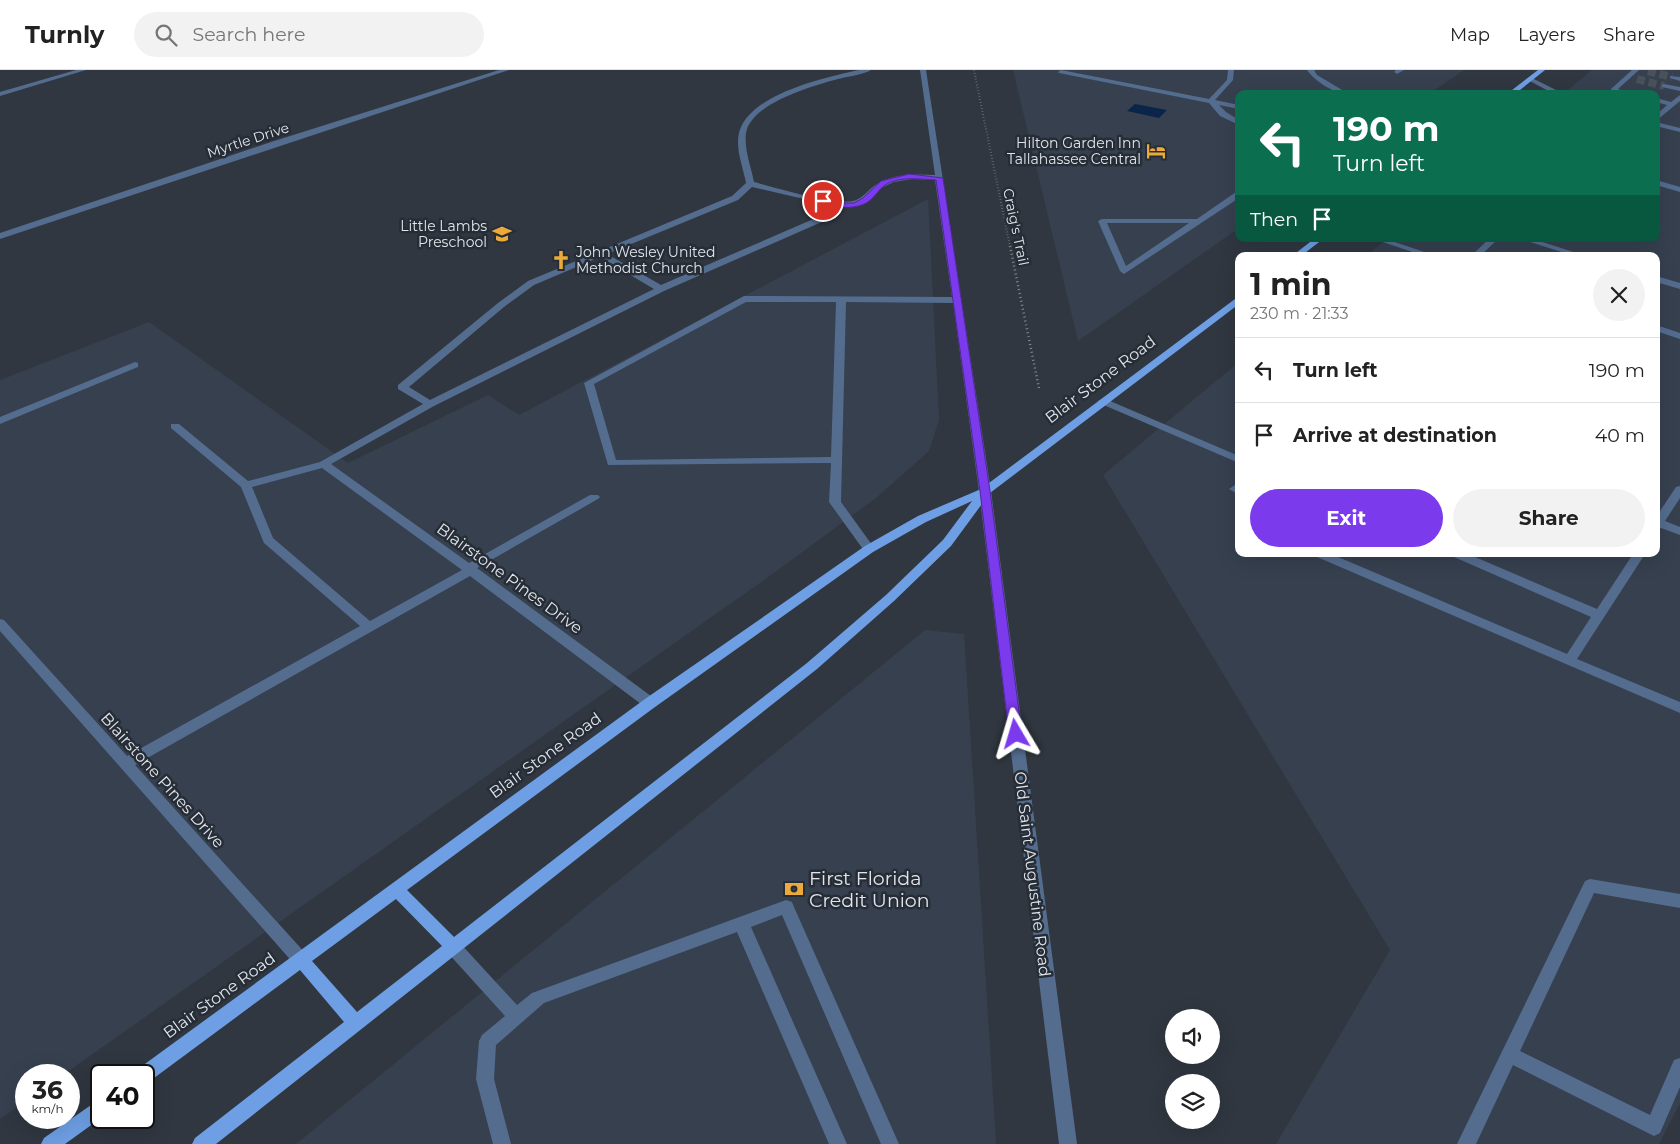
<!DOCTYPE html>
<meta charset="utf-8">
<style>
body{margin:0;font-family:Montserrat,sans-serif;background:#f2f2f2;color:#222;height:100vh;display:flex;flex-direction:column;font-size:19px;white-space:nowrap}
*{box-sizing:border-box;margin:0}
p{font-size:16px;color:#767676}
.icon{flex:none;width:28px;height:28px;fill:none;stroke:currentColor;stroke-width:2;stroke-linecap:round;stroke-linejoin:round}
.map{position:relative;flex:1;overflow:hidden}
.drawer{position:absolute;left:1235px;top:182px;width:425px;height:305px;display:flex;flex-direction:column;background:#fff;border-radius:10px;box-shadow:0 5px 20px #0002}
.drawer>*{flex:none}
.guide{position:absolute;left:1235px;top:20px;width:425px;height:152px;border-radius:10px;box-shadow:0 5px 20px #0002;background:#0b6e4f;color:#fff;overflow:hidden}
.controls{position:absolute;left:1165px;top:939px;display:grid;gap:10px}
.controls a{display:grid;place-items:center;width:55px;height:55px;border-radius:50%;background:#fff;box-shadow:0 5px 20px #0002;font-size:25px}
.speed{position:absolute;left:15px;top:994px;display:flex;gap:10px;font-size:25px;font-weight:700;text-align:center}
.speed>*{display:grid;place-content:center;width:65px;height:65px;border-radius:50%;background:#fff;box-shadow:0 5px 20px #0002;line-height:1}
.speed small{font-size:12px;font-weight:400}
.speed .limit{border:2px solid #111;border-radius:8px;background:#fff;color:#111}
.pin{position:absolute;display:grid;place-items:center;width:42px;height:42px;color:#fff;margin:-21px;border:2px solid #fff;border-radius:50%;box-shadow:0 1px 5px #0007}
.me{position:absolute;width:55px;margin:-28px;rotate:353deg;stroke-linejoin:round;filter:drop-shadow(0 0 4px #0008)}
.turn{display:flex;align-items:center;gap:18px;height:105px;padding:0 15px;font-size:22px}
.turn .icon{width:65px;height:65px;stroke-width:2.5}
.turn b{display:block;font-size:35px;line-height:42px}
.then{display:flex;align-items:center;height:48px;padding:0 15px;background:#0003;gap:10px;font-size:19px}
.round{display:grid;place-items:center;flex:none;width:52px;height:52px;border-radius:26px;background:#f2f2f2}
.head{display:flex;align-items:center;justify-content:space-between;height:85px;padding:0 15px}
h1{font-size:30px;font-weight:700;line-height:38px}
.action{display:flex;gap:10px;margin-top:auto;padding:10px 15px}
.action a{flex:1;height:58px;border-radius:30px;background:#7c3aed;color:#fff;font-size:20px;font-weight:700;line-height:58px;text-align:center}
.action a+a{background:#f2f2f2;color:#222}
ul{padding:0;list-style:none}
li{display:flex;align-items:center;gap:15px;height:65px;padding:0 15px;border-top:1px solid #e0e0e0}
li div{flex:1}
li b{display:block;font-size:19px}
li em{font-style:normal}
header{display:flex;align-items:center;gap:30px;box-sizing:border-box;height:70px;padding:0 25px;background:#fff;border-bottom:1px solid #e0e0e0}
header strong{font-size:24px}
nav{display:flex;gap:28px;margin-inline-start:auto;font-size:18px}
.search{width:350px;height:45px;background:#f2f2f2;display:flex;align-items:center;gap:12px;box-sizing:border-box;padding:0 18px;border-radius:28px;color:#767676;font-size:19px}
.map>svg:first-child{display:block}
.built{fill:#36404f}
.water{fill:#0a2549}
.lines{fill:none;stroke-linecap:round;stroke-linejoin:round}
.minor-tunnel{stroke:#4b515a;stroke-width:8;stroke-dasharray:8 4;stroke-linecap:butt}
.path-far1{stroke:#848a91;stroke-width:2;stroke-dasharray:0.5 2.5;stroke-linecap:butt}
.path{stroke:#848a91;stroke-width:2.5;stroke-dasharray:1 3;stroke-linecap:butt}
.minor{fill:#546c8e;fill-rule:evenodd}
.major{fill:#6e9fe4;fill-rule:evenodd}
.route{fill:#7c3aed;stroke:#51269a}
.labels{text-anchor:middle;stroke-width:5;stroke-linejoin:round;paint-order:stroke}
.far-street-label{font-size:14px;fill:#e1e5eb;stroke:#262d36}
.far-poi-label{font-size:14px;fill:#e1e5eb;stroke:#262d36;text-anchor:end}
.street-label{font-size:16px;fill:#e1e5eb;stroke:#262d36}
.near-poi-label{font-size:19px;fill:#e1e5eb;stroke:#262d36;text-anchor:start}
</style>
<header>
<strong>Turnly</strong>
<div class="search"><svg class="icon" aria-label="search" viewBox="0 0 24 24"><circle cx="10" cy="10" r="6"/><path d="M15 15l6 6"/></svg>Search here</div>
<nav><a>Map</a><a>Layers</a><a>Share</a></nav>
</header>
<div class="map">
<svg width="1680" height="1074" viewBox="0 0 1680 1074">
<rect width="100%" height="100%" fill="#303740"/>
<g class="built">
<path d="M1013 0H1464L1429 24H1239V158L1078 271Z"/>
<path d="M1592 0H1680V1033L1659 1074H1276L1390 880 1103 405 1239 292V484H1656V186H1366L1387 169H1656V24H1563Z"/>
<path d="M928 129 939 350 929 381 876 428 771 505 63 1005H26V1031L0 1049V310L149 252 348 393 488 325 519 345Z"/>
<path d="M925 560 964 564 996 1074H296Z"/>
</g>
<path class="water" d="M1135 34 1167 40 1159 48 1127 41Z"/>
<g class="lines">
<g class="minor-tunnel">
<path d="M1648 1 1672 7"/>
<path d="M1637 9 1664 16"/>
</g>
<path class="path-far1" d="M974 0 1010 177"/>
<path class="path" d="M1010 176 1039 318"/>
<g class="minor">
<path d="M76 0H86L0 26V22Z"/>
<path d="M499 0H509L0 169V163L271 72Z"/>
<path d="M859 0H871C863 5 849 6 838 9 813 16 751 33 746 63 744 80 751 96 754 112 776 118 834 135 853 131 862 129 867 121 874 116 892 103 914 104 935 105L920 0H926L991 421 1077 1074H1059L979 421 953 233 846 232 841 432 875 479 869 483 865 482 829 432 831 393 608 395 584 313 744 226 952 227 935 110 912 109 894 112 881 118 866 132 843 137 824 151 664 221 434 336 331 394 469 493 590 425H598L600 427 598 429 477 498 655 629 657 633 655 637H645L470 506 135 695 307 885 309 890 307 895 301 897 295 895 0 561V549L4 550 127 686 360 556 264 473 241 417 171 358V354H179L248 411 320 392 423 334 398 319V315L498 233 528 211 732 126 746 113C743 96 733 74 741 57 756 23 826 7 859 0ZM752 117 834 136 818 147 661 215 607 184 738 130ZM600 187 654 219 430 330 409 317 504 237 534 215ZM746 232H836L831 387 616 390 594 314ZM322 398 462 500 370 551 273 468 252 417Z"/>
<path d="M1061 0 1209 29 1227 10 1228 0H1234L1233 10 1215 30 1239 35V39L1219 35 1226 42 1239 50V55L1220 46 1209 33 1059 3 1058 2Z"/>
<path d="M1307 0H1314L1317 5 1349 24C1334 24 1316 12 1307 0Z"/>
<path d="M1396 0H1404L1397 4 1394 2Z"/>
<path d="M1632 0H1639L1618 19 1633 24 1611 21V19Z"/>
<path d="M1670 6 1680 7V11L1670 8Z"/>
<path d="M1530 7 1562 23 1563 24H1554L1528 10 1527 9Z"/>
<path d="M1664 14 1680 17V21L1662 17V15Z"/>
<path d="M1680 25V31L1656 51V45L1667 35 1656 32V28L1671 32Z"/>
<path d="M1656 52 1680 58V62L1656 56Z"/>
<path d="M1656 110 1680 117V122L1656 115Z"/>
<path d="M1236 122H1239V128L1124 204 1120 201 1098 151 1102 149H1197ZM1107 153H1189L1126 196Z"/>
<path d="M1374 169H1386L1436 186H1424Z"/>
<path d="M1489 169H1498L1480 186H1471Z"/>
<path d="M1521 169H1533L1586 186H1574Z"/>
<path d="M1656 206 1680 213V219L1656 212Z"/>
<path d="M1656 255 1680 263V269L1656 261Z"/>
<path d="M135 292 138 293V297L0 354V347Z"/>
<path d="M1103 328 1239 386V393L1099 333 1098 331Z"/>
<path d="M1239 412V425L1229 419Z"/>
<path d="M1680 416V428L1665 451 1680 457V465L1661 458 1656 460V447L1676 417Z"/>
<path d="M1315 484H1331L1567 584 1591 547 1454 487 1452 484H1468L1597 539 1633 484H1645L1577 589 1680 632V643L1317 487Z"/>
<path d="M1590 809 1680 824V838L1594 823 1520 981 1650 1045 1674 990 1680 988V1017L1660 1063 1654 1066 1648 1063 1513 995 1476 1074H1457L1585 811Z"/>
<path d="M786 830 792 832 794 837 899 1074H881L782 845 751 857 847 1074H829L737 862 544 933 496 975 494 1009 511 1074H493L476 1009 479 971 482 965 505 946 447 882 445 877 447 872 453 870 459 872 517 935 532 923Z"/>
</g>
<g class="major">
<path d="M1538 0H1545L1515 24H1507Z"/>
<path d="M1314 169H1323L1301 186H1292Z"/>
<path d="M1239 226V234L990 423 951 476 894 531 817 599 216 1074H192L195 1068 344 952 300 900 150 1011 144 1013V1005H135L138 999 645 629 766 545 865 476 918 446 981 419ZM972 431 943 470 886 525 807 593 454 867 407 820 655 637 873 482 926 452ZM396 829 442 876 357 942 312 891Z"/>
<path d="M101 1028V1048L65 1074H41L44 1068Z"/>
</g>
</g>
<path class="route" d="M909 104 943 108 990 421 1022 664 1016 668 1009 664 980 421 936 110C920 109 899 106 885 115 879 119 875 127 868 132 855 140 832 139 819 131L823 129 841 133H854L863 128 881 111Z"/>
<defs>
<g id="hotel-bare" transform="scale(1.5)"><path d="M-6-4.5h1.5V1H6V5H4.5V3h-9V5H-6ZM-4 0a1.8 1.8 0 1 1 3.6 0ZM.5 0V-2.5h3Q6-2.5 6 0Z" fill="#ebaa39" stroke="#262d36" stroke-width="2.5" paint-order="stroke"/></g>
<g id="school-bare" transform="scale(1.5)"><path d="M0-5L7-2L0 1L-7-2ZM-4 1L0 2.5L4 1V4Q0 6-4 4Z" fill="#ebaa39" stroke="#262d36" stroke-width="2.5" paint-order="stroke"/></g>
<g id="church-bare" transform="scale(1.5)"><path d="M-1.2-6h2.4v3.5h3.3v2.4h-3.3V6h-2.4V-.1h-3.3v-2.4h3.3Z" fill="#ebaa39" stroke="#262d36" stroke-width="2.5" paint-order="stroke"/></g>
<g id="bank-bare" transform="scale(1.5)"><path d="M-6-4H6V4H-6ZM0-2.3a2.3 2.3 0 1 0 0 4.6a2.3 2.3 0 1 0 0-4.6Z" fill="#ebaa39" stroke="#262d36" stroke-width="2.5" paint-order="stroke"/></g>
</defs>
<g fill-rule="evenodd">
<use href="#hotel-bare" x="1156" y="81"/>
<use href="#school-bare" x="502" y="164"/>
<use href="#church-bare" x="561" y="190"/>
<use href="#bank-bare" x="794" y="819"/>
</g>
<g class="labels">
<g class="far-street-label">
<text transform="translate(248 70) rotate(-18)" y="5">Myrtle Drive</text>
<text transform="translate(1016 157) rotate(78)" y="5">Craig's Trail</text>
</g>
<g class="far-poi-label">
<text x="1141" y="78">Hilton Garden Inn<tspan x="1141" dy="16">Tallahassee Central</tspan></text>
<text x="487" y="161">Little Lambs<tspan x="487" dy="16">Preschool</tspan></text>
<text x="576" y="187" text-anchor="start">John Wesley United<tspan x="576" dy="16">Methodist Church</tspan></text>
</g>
<g class="street-label">
<text transform="translate(1100 309) rotate(-37)" y="6">Blair Stone Road</text>
<text transform="translate(510 508) rotate(36)" y="6">Blairstone Pines Drive</text>
<text transform="translate(545 685) rotate(-36)" y="6">Blair Stone Road</text>
<text transform="translate(163 710) rotate(48)" y="6">Blairstone Pines Drive</text>
<text transform="translate(1033 804) rotate(83)" y="6">Old Saint Augustine Road</text>
<text transform="translate(219 925) rotate(-36)" y="6">Blair Stone Road</text>
</g>
<g class="near-poi-label">
<text x="809" y="815">First Florida<tspan x="809" dy="22">Credit Union</tspan></text>
</g>
</g>
</svg>
<div class="controls">
<a><svg class="icon" aria-label="sound" viewBox="0 0 24 24"><path d="M4 9h4l5-4v14l-5-4H4zM17 9q2 3 0 6"/></svg></a>
<a><svg class="icon" aria-label="layers" viewBox="0 0 24 24"><path d="M12 4l9 5-9 5-9-5zM3 14l9 5 9-5"/></svg></a>
</div>
<div class="speed"><div>36<small>km/h</small></div><div class="limit">40</div></div>
<div class="pin" style="left:823px;top:131px;background:#d93025"><svg class="icon" aria-label="arrive" viewBox="0 0 24 24"><path d="M6 21V4h12l-3 4 3 4H6"/></svg></div>
<svg class="me" style="left:1016px;top:664px" viewBox="-20 -20 40 40"><path d="M0-17L14 15 0 8-14 15z" fill="#7c3aed" stroke="#fff" stroke-width="4"/></svg>
<div class="guide">
<div class="turn"><svg class="icon" aria-label="left" viewBox="0 0 24 24"><path d="M17 20v-9H6M10 6l-5 5 5 5"/></svg><div><b>190 m</b>Turn left</div></div>
<div class="then">Then<svg class="icon" aria-label="arrive" viewBox="0 0 24 24"><path d="M6 21V4h12l-3 4 3 4H6"/></svg></div>
</div>
<section class="drawer">
<div class="head"><div><h1>1 min</h1><p>230 m · 21:33</p></div><a class="round"><svg class="icon" aria-label="close" viewBox="0 0 24 24"><path d="M6 6l12 12M18 6L6 18"/></svg></a></div>
<ul>
<li><svg class="icon" aria-label="left" viewBox="0 0 24 24"><path d="M17 20v-9H6M10 6l-5 5 5 5"/></svg><div><b>Turn left</b></div><em>190 m</em></li>
<li><svg class="icon" aria-label="arrive" viewBox="0 0 24 24"><path d="M6 21V4h12l-3 4 3 4H6"/></svg><div><b>Arrive at destination</b></div><em>40 m</em></li>
</ul>
<div class="action"><a>Exit</a><a>Share</a></div>
</section>
</div>
